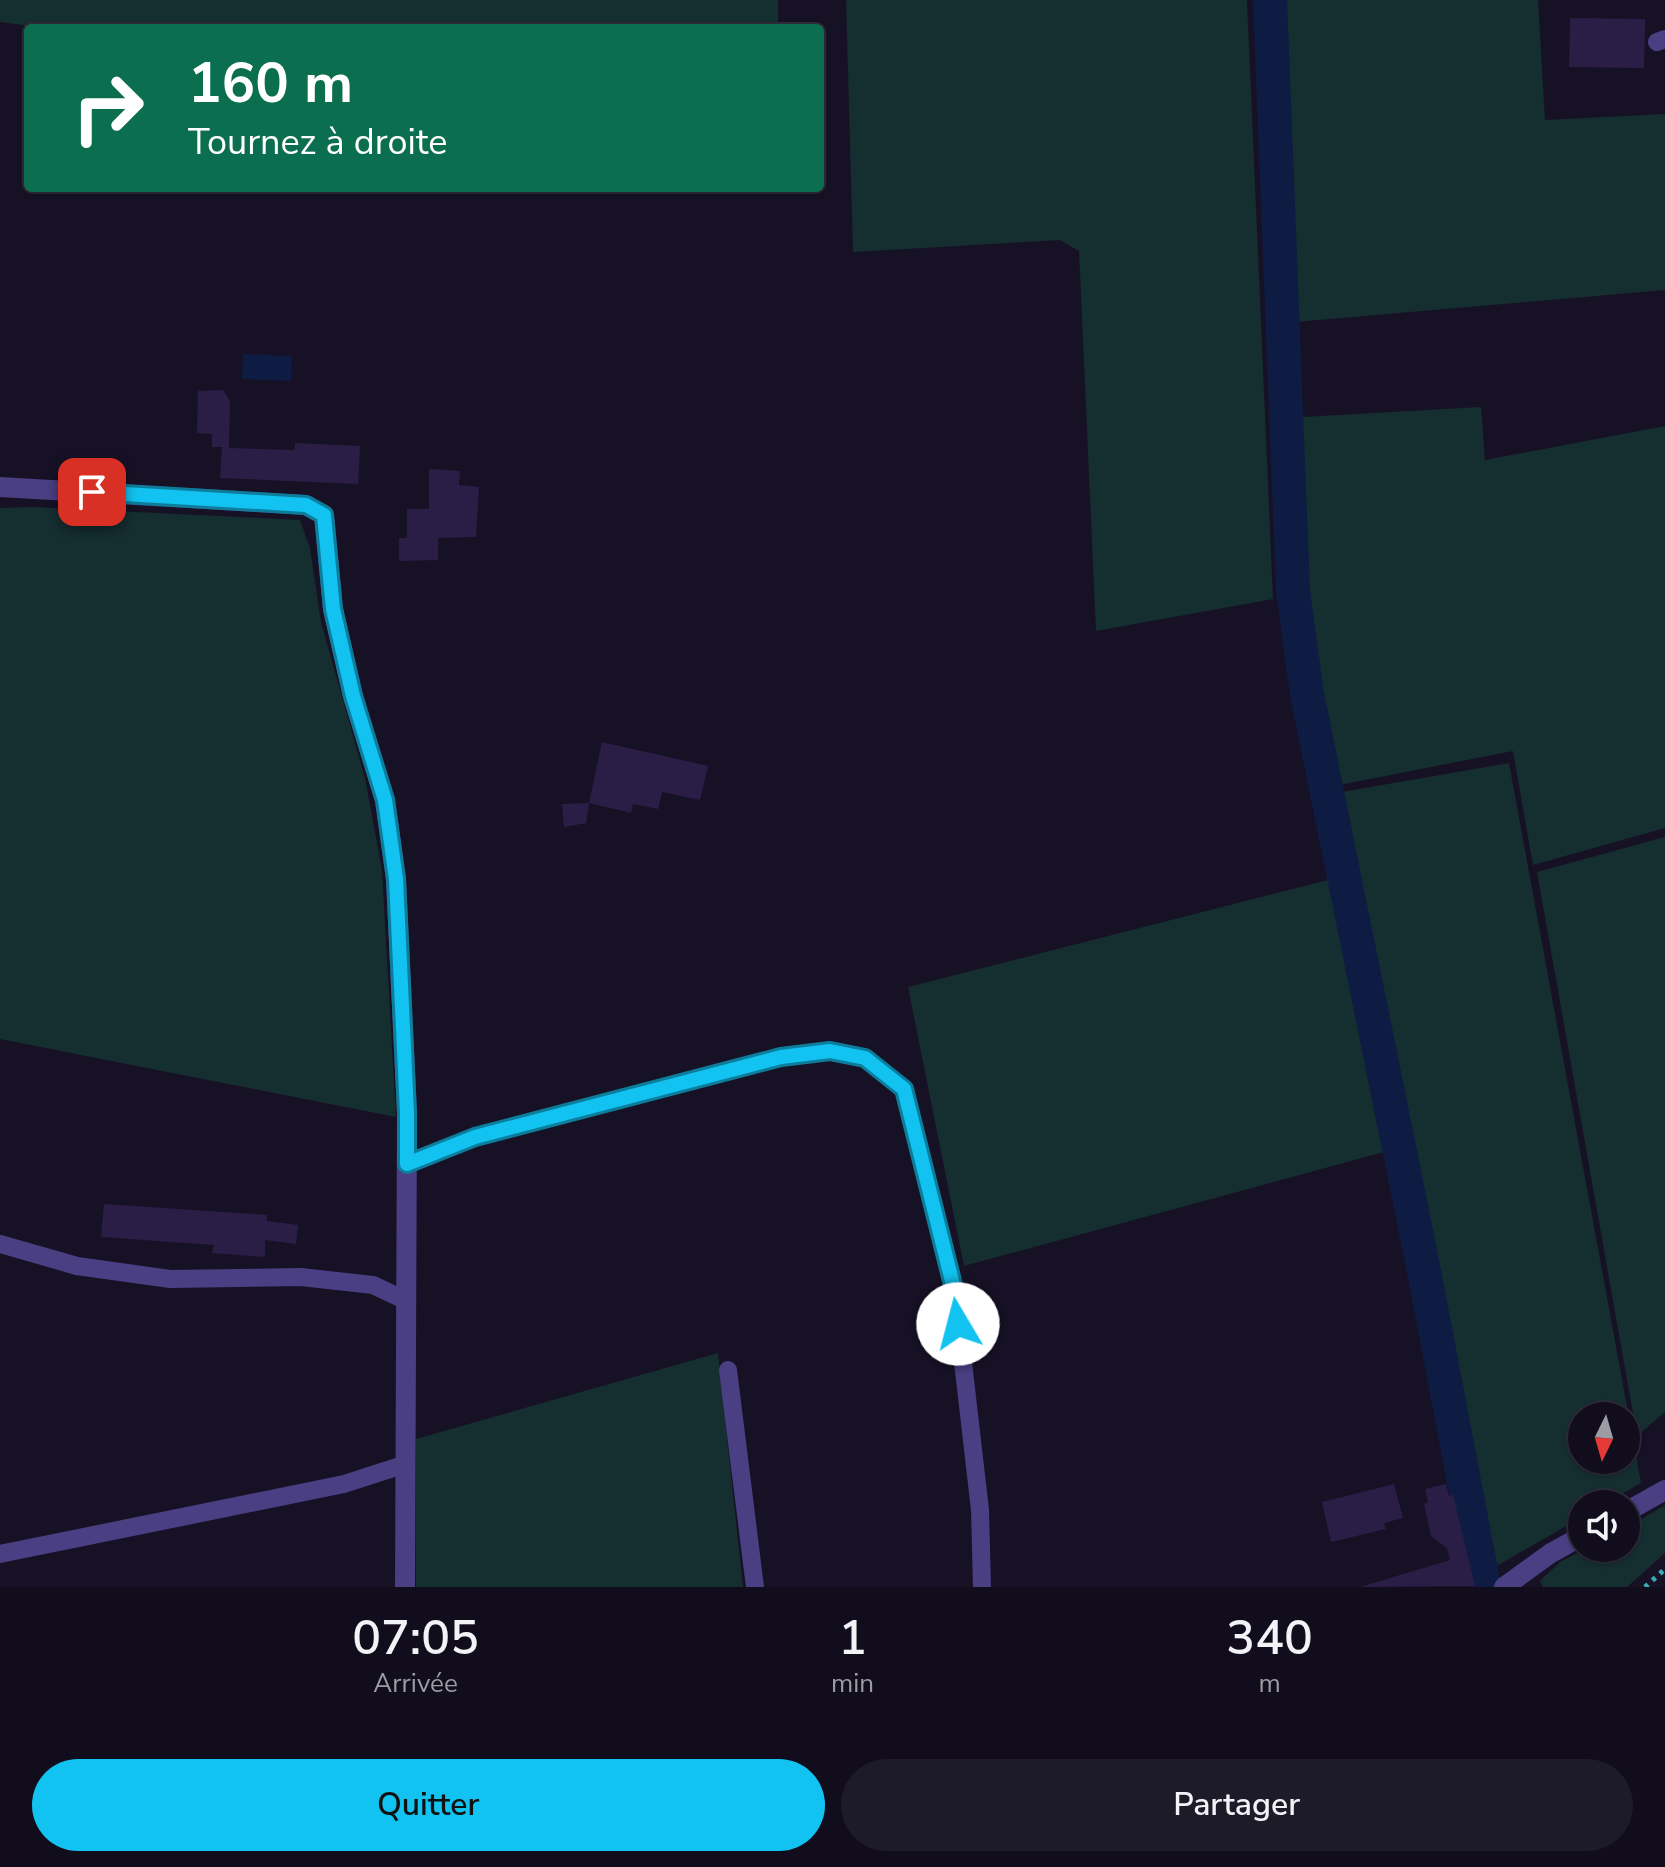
<!DOCTYPE html>
<html lang="fr">
<meta charset="utf-8">
<style>
body{margin:0;font-family:"Nunito Sans",sans-serif;background:#1e1b29;color:#f1f3f6;height:100vh;display:flex;flex-direction:column;font-size:30px;white-space:nowrap}
*{box-sizing:border-box;margin:0}
p{font-size:26px;color:#9c9ca3}
.icon{flex:none;width:44px;height:44px;fill:none;stroke:currentColor;stroke-width:2;stroke-linecap:round;stroke-linejoin:round}
.map{position:relative;height:1587px;overflow:hidden}
.sheet{display:flex;flex-direction:column;background:#110d1c;flex:1}
.sheet>*{flex:none}
.guide{position:absolute;left:24px;top:24px;width:800px;height:168px;border-radius:8px;box-shadow:0 2px 6px #0004,0 0 0 2px #302d3b;background:#0b6e4f;color:#fff;overflow:hidden}
.needle{width:52px;rotate:185deg}
.controls{position:absolute;left:1568px;top:1402px;display:grid;gap:16px}
.controls a{display:grid;place-items:center;width:72px;height:72px;border-radius:50%;background:#110d1c;box-shadow:0 2px 6px #0004,0 0 0 2px #302d3b;font-size:40px}
.pin{position:absolute;display:grid;place-items:center;width:68px;height:68px;color:#fff;margin:-34px;border-radius:16px;box-shadow:0 4px 12px #0006}
.me{position:absolute;width:88px;margin:-44px;rotate:352deg;stroke-linejoin:round;filter:drop-shadow(0 0 6px #0008)}
.turn{display:flex;align-items:center;gap:28px;height:168px;padding:0 32px;font-size:36px}
.turn .icon{width:104px;height:104px;stroke-width:2.5}
.turn b{display:block;font-size:56px;line-height:68px}
.eta{display:flex;justify-content:space-evenly;align-items:center;height:136px;text-align:center}
.eta b{font-size:48px;font-weight:600;line-height:56px}
.primary-button{display:flex;gap:16px;margin-top:auto;padding:16px 32px}
.primary-button a{flex:1;height:92px;border-radius:48px;background:#12c2f0;color:#111;font-size:32px;font-weight:600;line-height:92px;text-align:center}
.primary-button a+a{background:#1e1b29;color:#f1f3f6}
.map>svg:first-child{display:block}
.green{fill:#152e30;fill-rule:evenodd}
.water{fill:#0e1c43}
.lines{fill:none;stroke-linecap:round;stroke-linejoin:round}
.canal{stroke:#0e1c43;stroke-width:34}
.building{fill:#2b1e46}
.path{stroke:#38acb2;stroke-width:5;stroke-dasharray:4 6;stroke-linecap:butt}
.service{stroke:#493f82;stroke-width:18}
.minor{stroke:#493f82;stroke-width:20}
.route-casing{stroke:#0c7e9c;stroke-width:20}
.route{stroke:#12c2f0;stroke-width:14}
</style>
<div class="map">
<svg width="1665" height="1587" viewBox="0 0 1665 1587">
<rect width="100%" height="100%" fill="#171126"/>
<g class="green">
<path d="M0 0H778V28H47L0 22Z"/>
<path d="M846 0H1247L1273 599 1096 631 1079 251 1060 240 853 252Z"/>
<path d="M1284 0H1538L1545 120 1665 114V290L1295 322Z"/>
<path d="M1481 407 1485 460 1665 426V828L1533 865 1513 751 1334 786 1307 594 1302 417Z"/>
<path d="M32 507 300 520 310 548 321 622 365 778 382 870 396 1117 0 1039V508Z"/>
<path d="M1509 763 1641 1483 1604 1504H1582V1517L1493 1568 1336 793ZM1582 1416H1626V1460H1582Z"/>
<path d="M1665 837V1412L1637 1436 1537 872Z"/>
<path d="M1332 879 1384 1152 964 1266 908 987Z"/>
<path d="M718 1353 743 1587H416V1439Z"/>
<path d="M1665 1505V1553L1627 1587H1543L1540 1581 1560 1562 1587 1548H1626V1528Z"/>
</g>
<path class="water" d="M243 354 292 356 291 381 242 379Z"/>
<g class="lines">
<path class="canal" d="M1270 0 1293 591 1307 694 1421 1256 1483 1581"/>
</g>
<g class="building">
<path d="M1570 18 1645 19 1644 68 1569 67Z"/>
<path d="M223 390 230 401 229 448 295 450V443L360 446 358 484 220 478 222 447H212V434L197 433 198 391Z"/>
<path d="M429 469 460 471 459 485 479 487 476 537 438 538V560L399 561V538H407V509H429Z"/>
<path d="M602 742 708 766 700 800 662 792 658 809 633 804 631 813 589 803Z"/>
<path d="M589 803 586 823 564 827 562 804Z"/>
<path d="M104 1204 267 1215V1221L298 1225 296 1244 265 1240V1257L212 1253 214 1245 101 1237Z"/>
<path d="M1394 1484 1403 1518 1384 1523 1386 1529 1331 1542 1322 1502Z"/>
<path d="M1446 1484 1449 1496 1453 1495 1475 1586 1360 1587 1450 1560 1447 1548 1431 1536 1424 1504 1428 1502 1425 1489Z"/>
</g>
<g class="lines">
<path class="path" d="M1645 1587 1665 1569"/>
<g class="service">
<path d="M1657 42 1665 39"/>
<path d="M407 1164 475 1137 781 1057 830 1051 865 1058 904 1089 955 1293 980 1510 982 1587"/>
<path d="M0 1244 77 1266 170 1279 301 1277 373 1285 407 1301"/>
<path d="M728 1370 755 1587"/>
<path d="M0 1554 344 1484 406 1464"/>
</g>
<g class="minor">
<path d="M0 487 306 505 324 515 333 609 353 696 385 800 396 879 407 1113 405 1587"/>
<path d="M1626 1512 1665 1490"/>
<path d="M1504 1587 1551 1553 1582 1536"/>
</g>
</g>
<g class="lines">
<g class="route-casing">
<path id="route" d="M92 492 306 505 324 515 333 609 353 696 385 800 396 879 407 1113V1164L475 1137 781 1057 830 1051 865 1058 904 1089 955 1293 958 1324"/>
</g>
<use href="#route" class="route"/>
</g>
</svg>
<div class="controls">
<a><svg class="needle" viewBox="-14 -14 28 28"><path d="M0-13l5 13h-10z" fill="#e53935"/><path d="M0 13l5-13h-10z" fill="#9c9ca3"/></svg></a>
<a><svg class="icon" aria-label="sound" viewBox="0 0 24 24"><path d="M4 9h4l5-4v14l-5-4H4zM17 9q2 3 0 6"/></svg></a>
</div>
<div class="pin" style="left:92px;top:492px;background:#d93025"><svg class="icon" aria-label="arrive" viewBox="0 0 24 24"><path d="M6 21V4h12l-3 4 3 4H6"/></svg></div>
<svg class="me" style="left:958px;top:1324px" viewBox="-20 -20 40 40"><circle r="19" fill="#fff"/><path d="M0-13L10 11 0 6-10 11z" fill="#12c2f0"/></svg>
<div class="guide">
<div class="turn"><svg class="icon" aria-label="right" viewBox="0 0 24 24"><path d="M7 20v-9h11M14 6l5 5-5 5"/></svg><div><b>160 m</b>Tournez à droite</div></div>
</div>
</div>
<section class="sheet">
<div class="eta">
<div><b>07:05</b><p>Arrivée</p></div>
<div><b>1</b><p>min</p></div>
<div><b>340</b><p>m</p></div>
</div>
<div class="primary-button"><a>Quitter</a><a>Partager</a></div>
</section>
